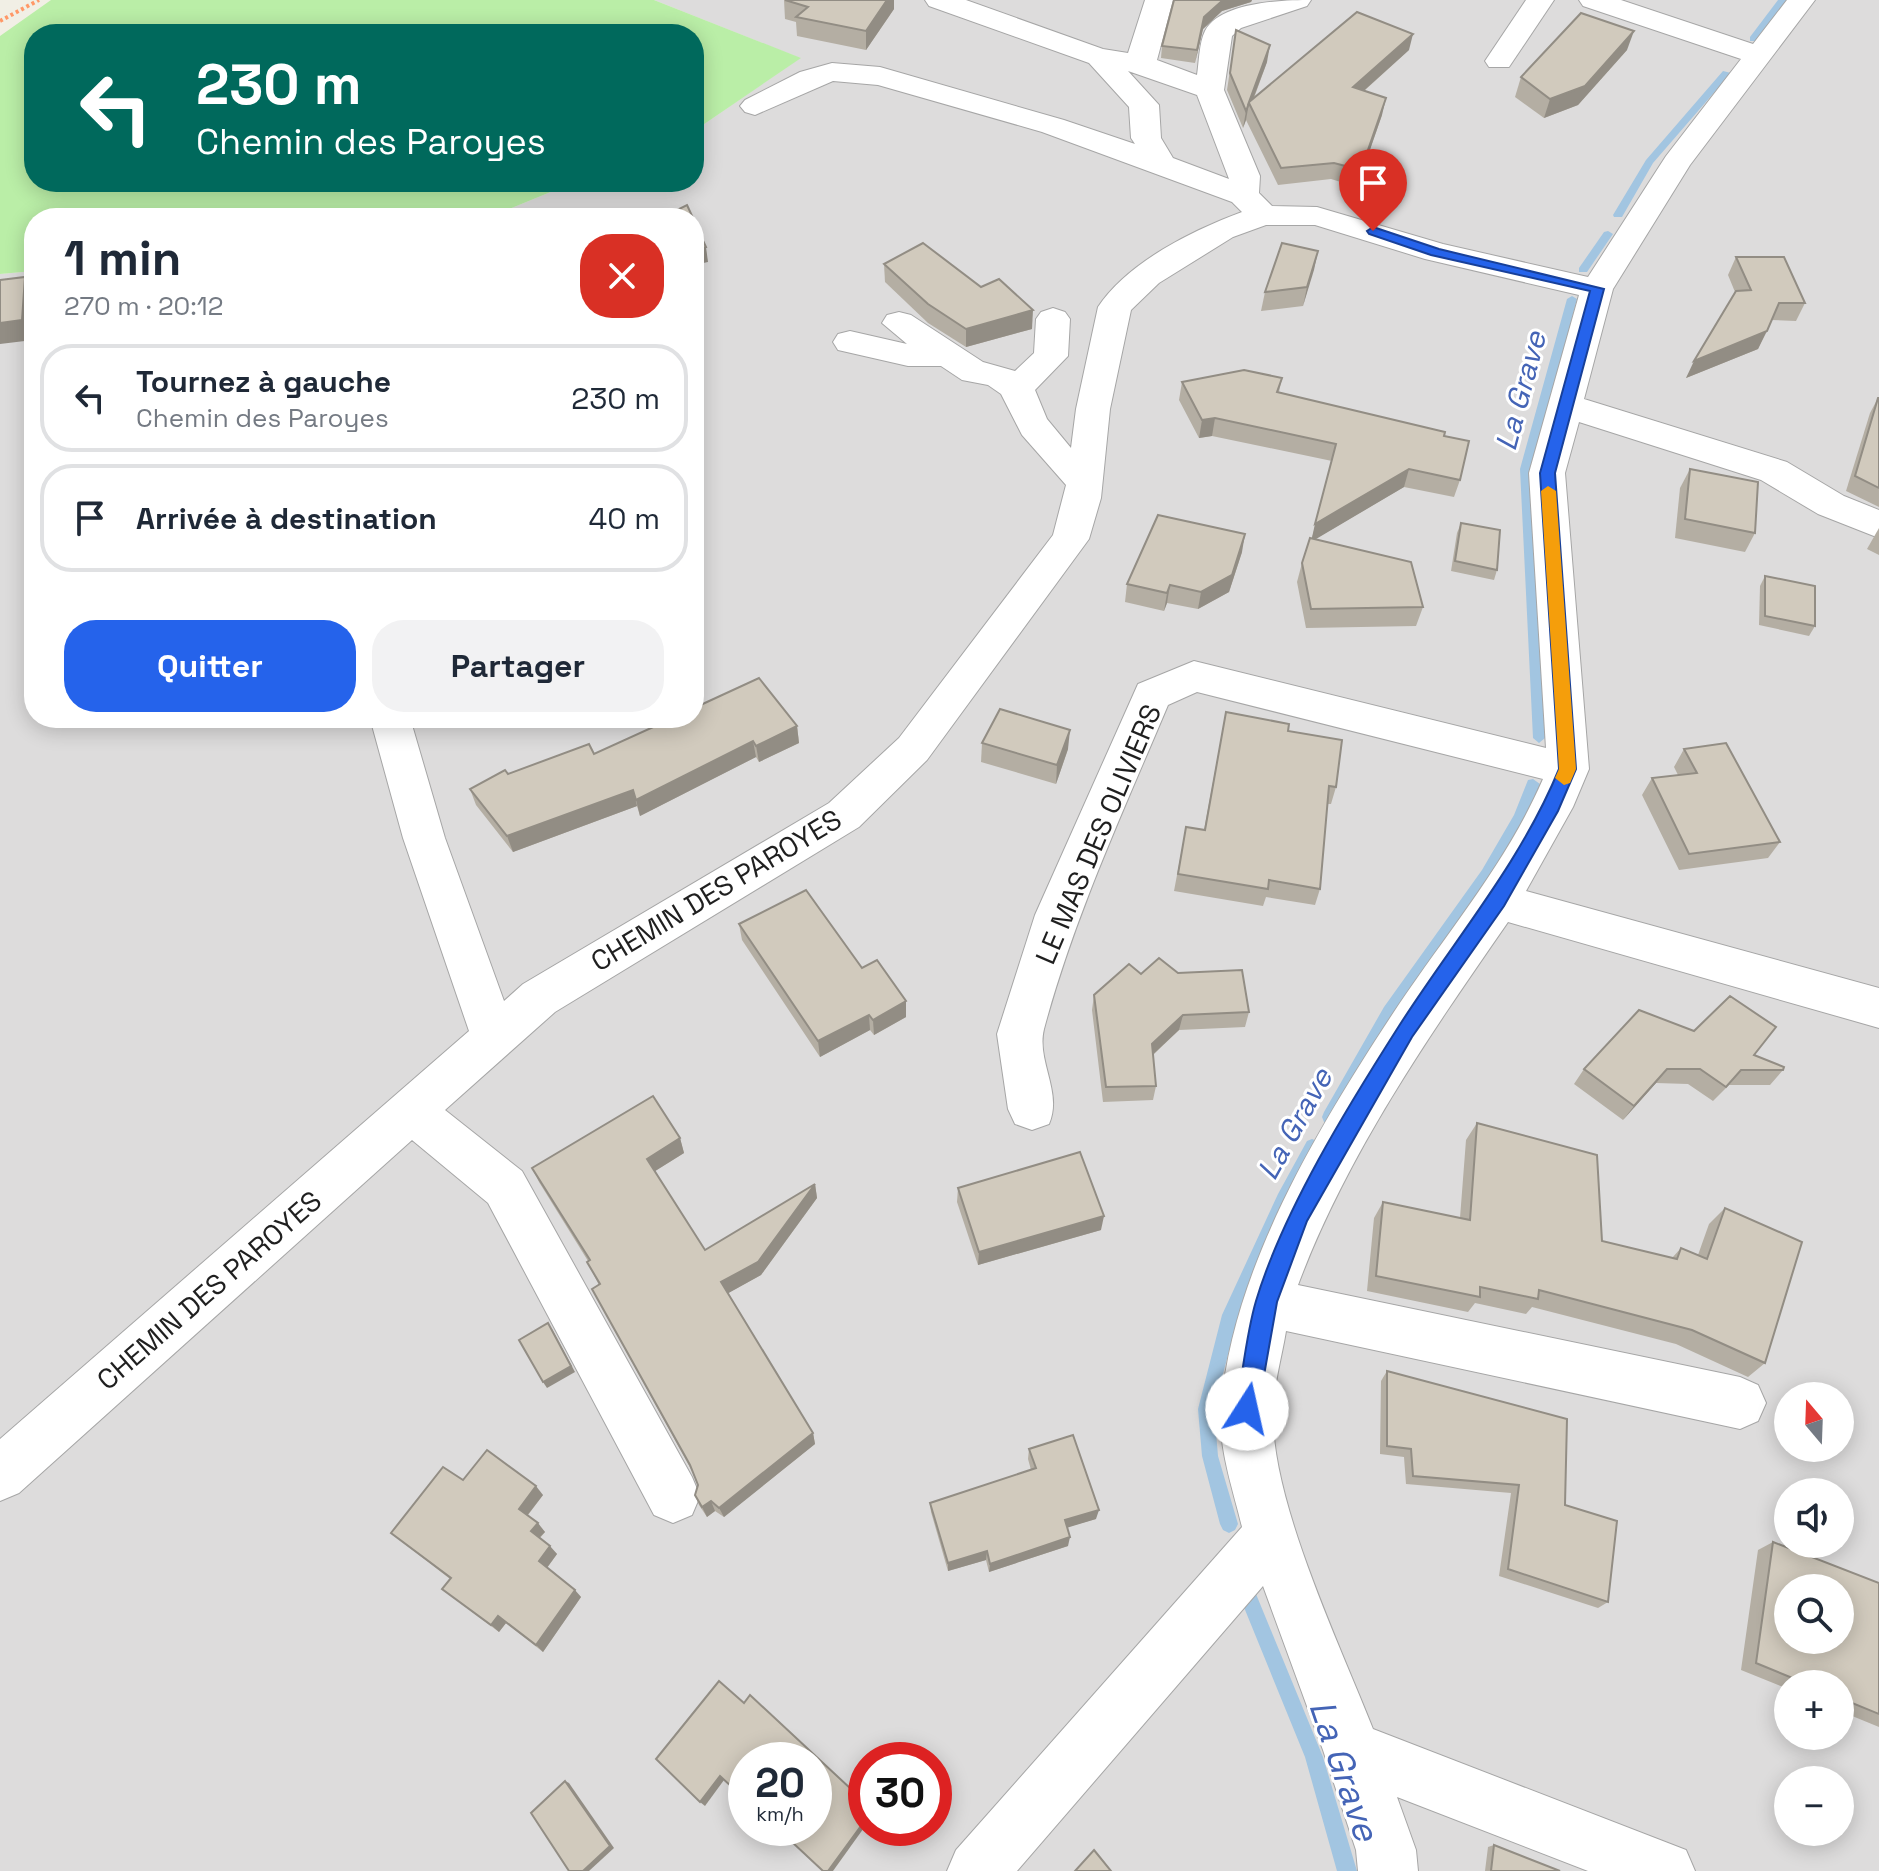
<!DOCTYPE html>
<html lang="fr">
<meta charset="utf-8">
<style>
body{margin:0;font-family:"Space Grotesk",sans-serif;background:#f2f2f3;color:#1f2937;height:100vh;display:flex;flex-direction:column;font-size:30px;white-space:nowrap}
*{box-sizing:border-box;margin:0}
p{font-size:26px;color:#747a83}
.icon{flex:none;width:44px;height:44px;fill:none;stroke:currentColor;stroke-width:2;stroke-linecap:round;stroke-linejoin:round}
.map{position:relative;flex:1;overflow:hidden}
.details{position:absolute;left:24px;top:208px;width:680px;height:520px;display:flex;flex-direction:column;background:#fff;border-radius:32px;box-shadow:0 4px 20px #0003}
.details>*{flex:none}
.guide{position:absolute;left:24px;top:24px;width:680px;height:168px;border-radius:32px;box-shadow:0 4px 20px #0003;background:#00695c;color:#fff;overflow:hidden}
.needle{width:52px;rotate:341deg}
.buttons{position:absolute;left:1774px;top:1382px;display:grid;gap:16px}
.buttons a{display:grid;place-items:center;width:80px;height:80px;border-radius:50%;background:#fff;box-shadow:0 4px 20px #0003;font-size:40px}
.speed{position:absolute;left:728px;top:1742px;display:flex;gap:16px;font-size:40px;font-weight:700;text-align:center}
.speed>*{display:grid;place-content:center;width:104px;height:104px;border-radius:50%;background:#fff;box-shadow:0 4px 20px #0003;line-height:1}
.speed small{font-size:20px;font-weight:400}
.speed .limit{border:12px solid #d22;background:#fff;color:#111}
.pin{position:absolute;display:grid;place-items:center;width:68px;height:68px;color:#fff;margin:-82px -34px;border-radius:50% 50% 50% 0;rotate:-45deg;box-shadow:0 0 8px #0007}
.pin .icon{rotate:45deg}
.me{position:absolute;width:88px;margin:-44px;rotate:10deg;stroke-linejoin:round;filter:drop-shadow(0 0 6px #0008)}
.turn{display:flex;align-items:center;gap:28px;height:168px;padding:0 40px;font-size:36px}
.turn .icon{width:104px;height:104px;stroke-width:2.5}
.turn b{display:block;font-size:56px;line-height:68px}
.round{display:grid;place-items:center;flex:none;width:84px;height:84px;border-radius:32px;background:#f2f2f3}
.summary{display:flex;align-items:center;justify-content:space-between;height:136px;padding:0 40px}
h1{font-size:48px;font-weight:600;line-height:60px}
.action{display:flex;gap:16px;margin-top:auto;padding:16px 40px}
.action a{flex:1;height:92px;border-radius:32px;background:#2563eb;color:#fff;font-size:32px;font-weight:600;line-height:92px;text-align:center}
.action a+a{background:#f2f2f3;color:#1f2937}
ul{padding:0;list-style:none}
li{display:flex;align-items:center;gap:24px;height:108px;margin:0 16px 12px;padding:0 24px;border:4px solid #e0e1e3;border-radius:32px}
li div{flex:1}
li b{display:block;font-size:30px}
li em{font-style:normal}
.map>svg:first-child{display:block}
.residential{fill:#dddcdc;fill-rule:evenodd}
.grass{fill:#baeea7}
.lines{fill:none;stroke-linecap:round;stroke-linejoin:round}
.stream{fill:#a2c5e1;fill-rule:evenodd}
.minor-casing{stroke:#a6a6a6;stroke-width:2}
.path{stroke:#ff9867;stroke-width:4;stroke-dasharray:3 3;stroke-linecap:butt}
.minor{fill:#fff;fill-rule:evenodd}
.wall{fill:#b4aea3}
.shaded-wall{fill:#928d84}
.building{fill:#d1cabd;stroke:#928d84;stroke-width:2;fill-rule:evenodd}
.route{fill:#2563eb;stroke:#184099;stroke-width:2}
.slow{fill:#f59e0b}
.labels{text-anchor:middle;stroke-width:6;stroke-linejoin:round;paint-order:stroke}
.street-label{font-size:28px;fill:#1f1f1f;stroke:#fff}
.water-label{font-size:30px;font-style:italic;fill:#4464b6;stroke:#fff}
.near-water-label{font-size:36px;font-style:italic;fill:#4464b6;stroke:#fff}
</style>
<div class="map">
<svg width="1879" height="1871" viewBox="0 0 1879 1871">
<rect width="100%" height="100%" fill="#f1efe5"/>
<path class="residential" d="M654 0H1879V1871H0V274L34 271V718H694V218H487L575 182H694V131L800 58ZM1788 1396H1840V1448H1788ZM1788 1492H1840V1544H1788ZM1788 1588H1840V1640H1788ZM1788 1684H1840V1736H1788ZM746 1760H814V1828H746ZM866 1760H934V1828H866ZM1788 1780H1840V1832H1788Z"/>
<path class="grass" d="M51 0H654L801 58 694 131V34H34V182H575L487 218H34V271L0 274V36Z"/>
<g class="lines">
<g class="stream">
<path d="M1778 0H1787L1756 41H1750V37Z"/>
<path d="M1723 71 1731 73 1653 163 1622 217H1614L1613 215 1646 160Z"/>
<path d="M1608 231 1613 234 1587 272H1579V268L1604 232Z"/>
<path d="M1572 296 1577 299 1532 469 1545 738 1539 743 1533 738 1520 469 1567 299Z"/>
<path d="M1533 779 1540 784C1503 873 1446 937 1394 1015 1372 1049 1354 1086 1334 1122L1329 1124 1324 1122 1322 1117 1324 1112 1384 1007 1482 870 1514 815 1528 780Z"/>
<path d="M1312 1139 1317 1141 1320 1146 1288 1204 1238 1316 1214 1409 1218 1456 1238 1524 1235 1530 1229 1533 1223 1530 1220 1524 1202 1456 1198 1409 1222 1315 1278 1194 1307 1141Z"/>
<path d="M1250 1591 1256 1594 1323 1757 1357 1871H1337L1305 1757 1241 1600 1244 1594Z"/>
</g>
<g class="minor-casing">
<g id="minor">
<path d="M925 0H966L1103 49 1128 53 1145 0H1173L1157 60 1197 75C1199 62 1199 43 1205 31 1220 2 1283 0 1311 0L1307 6 1241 28 1232 36 1224 90 1260 176 1259 193 1272 206 1317 207 1443 244 1588 277 1666 156 1741 59 1583 6 1579 0H1621L1753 44 1787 0H1815L1690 165 1613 289 1584 399 1787 462 1844 496 1879 510V538L1818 514 1761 480 1579 422 1565 473 1589 769 1573 807 1526 891 1879 988V1028L1508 922C1429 1036 1347 1154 1298 1285L1740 1377 1758 1385 1766 1403 1758 1421 1740 1429 1286 1331C1282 1356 1274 1383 1273 1409 1269 1497 1340 1645 1373 1729L1686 1850 1695 1871H1588L1397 1797 1416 1850 1418 1871H1358L1356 1850 1323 1750 1263 1586 1017 1871H947L956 1850 1242 1527C1233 1489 1218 1448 1221 1408 1232 1271 1316 1131 1390 1018 1442 938 1505 867 1543 779L1197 692 1168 705C1123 812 1074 917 1044 1029 1036 1061 1063 1092 1049 1124L1032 1130 1015 1124 1008 1109 997 1034 1035 915 1138 684 1194 661 1546 748 1529 473 1579 295 1425 259 1315 225H1266L1233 237 1159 283 1131 310 1110 409 1101 498 1089 539 927 760 859 827 555 1012 445 1110 522 1171 692 1477 700 1496 692 1515 673 1523 654 1515 488 1203 412 1140 19 1493 0 1501V1439L469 1031 403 838 370 718H410L445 838 504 1001 523 984 829 803 899 738 1053 535 1066 485 1022 435 1001 394 988 385 962 380 941 366H908L838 350 833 342 838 334 850 331 907 344 882 323 887 315 899 312 911 315 983 362 1015 371 1034 353 1036 319 1041 312 1053 308 1065 312 1070 319 1068 356 1035 390 1047 419 1071 448 1076 409 1098 307C1128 262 1193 230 1242 212L1232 202 1042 132 878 85 833 81 755 115 745 112 740 106 745 100 800 72 832 63 880 67 1064 120 1135 144 1131 138 1129 107 1089 63 929 6ZM1128 71 1197 95 1229 179 1173 158 1161 138 1159 105Z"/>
<path d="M1526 0H1554L1509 67H1489L1485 61Z"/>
</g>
</g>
<path class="path" d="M0 21 39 0"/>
<use href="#minor" class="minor"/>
</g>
<g class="wall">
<path d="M784 0 894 9 866 50 797 36 796 22 785 19Z"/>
<path d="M1174 0H1252L1251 2 1222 11 1203 29 1195 63 1161 58 1162 46Z"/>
<path d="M1236 30 1267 62 1254 98 1409 50 1364 91 1382 115 1357 187 1331 179 1278 185 1246 120 1243 128 1227 90Z"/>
<path d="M1627 50 1578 105 1544 118 1515 97 1521 77Z"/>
<path d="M1318 251 1303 306 1261 311 1265 292Z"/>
<path d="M1736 257 1805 303 1796 321 1771 320 1758 349 1686 378 1735 292 1728 275Z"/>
<path d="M884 264 981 287 1032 329 966 347 928 323 885 282Z"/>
<path d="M1282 378 1279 392 1444 436 1460 480 1454 497 1404 487 1315 539 1423 607 1416 626 1306 628 1297 582 1302 563 1312 538 1332 461 1212 436 1199 438 1179 400 1182 382Z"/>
<path d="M1878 398H1879V507L1846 491 1870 413Z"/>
<path d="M1690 469 1755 533 1745 552 1675 538 1680 488Z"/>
<path d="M1461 523 1497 570 1494 580 1451 571 1457 533Z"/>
<path d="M1879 528V555L1867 549Z"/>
<path d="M1242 552 1229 592 1198 609 1167 603 1164 611 1125 602 1127 584Z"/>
<path d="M1765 576 1815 626 1809 636 1759 625 1760 586Z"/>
<path d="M1226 712 1288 731 1336 787 1331 804H1327L1320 889 1315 905 1266 897 1263 906 1174 891 1186 827 1204 830Z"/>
<path d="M797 726 799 743 759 762 756 757 640 816 637 806 513 852 476 805 470 789 508 774 594 754Z"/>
<path d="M982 743 1068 749 1056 784 981 762Z"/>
<path d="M1684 749 1780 842 1768 858 1679 870 1642 795 1652 778 1678 775 1674 767Z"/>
<path d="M739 924 862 968 906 1017 874 1035 870 1030 820 1057 742 940Z"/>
<path d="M1178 973 1249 1012 1245 1027 1179 1030 1153 1055 1156 1086 1153 1100 1103 1102 1092 1010 1094 995 1141 974Z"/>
<path d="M1754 1055 1783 1070 1770 1085H1729L1713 1101 1688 1084 1656 1083 1623 1120 1574 1084 1584 1069Z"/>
<path d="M1477 1123 1602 1241 1672 1258 1681 1248 1698 1255 1709 1224 1725 1208 1765 1363 1748 1377 1676 1344 1532 1307 1526 1314 1475 1303 1468 1312 1367 1291 1374 1218 1383 1202 1460 1218 1466 1140Z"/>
<path d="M680 1138 684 1153 655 1171 705 1250 815 1184 817 1198 761 1275 728 1293 813 1433 815 1444 724 1517 715 1511 707 1517 699 1505 695 1495 698 1485 693 1473 592 1289 599 1285 587 1262 588 1261 539 1182 532 1168Z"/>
<path d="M958 1188 1101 1230 978 1265 957 1202Z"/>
<path d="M1387 1371 1565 1505 1608 1602 1598 1608 1499 1576 1511 1493 1406 1484 1404 1457 1380 1454 1381 1381Z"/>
<path d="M1029 1449 1096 1519 1067 1527 1068 1546 989 1572 986 1560 948 1571 931 1512 930 1503 1031 1470 1028 1459Z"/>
<path d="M463 1480 543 1495 528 1515 545 1532 540 1538 557 1554 547 1568 581 1597 543 1652 506 1623 499 1632 451 1596 442 1589 450 1579 391 1533Z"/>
<path d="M1773 1542 1879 1583V1727L1840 1711V1684H1788V1689L1741 1670 1758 1550Z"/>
<path d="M1494 1845 1560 1871H1485L1488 1847Z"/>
</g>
<g class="shaded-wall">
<path d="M887 0H894V9L866 50V31Z"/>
<path d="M1223 0H1252L1251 2 1222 11 1203 29 1195 63 1204 17Z"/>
<path d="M1634 31 1627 50 1578 105 1544 118 1550 99Z"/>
<path d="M1413 34 1409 50 1349 104 1353 87Z"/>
<path d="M1270 45 1267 62 1250 107 1249 103Z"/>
<path d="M1386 98 1382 115 1357 187 1361 170Z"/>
<path d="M1249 103 1246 120 1243 128 1246 111Z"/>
<path d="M706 247 708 262 694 265V250Z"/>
<path d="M1318 251 1314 270 1303 306 1307 287Z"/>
<path d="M25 277 34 293 33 340 0 344V323Z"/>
<path d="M1033 310 1032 329 966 347V329Z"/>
<path d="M1767 331 1758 349 1686 378 1694 361Z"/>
<path d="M1215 418 1212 436 1199 438 1202 420Z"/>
<path d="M1409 469 1404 487 1311 542 1315 524Z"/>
<path d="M1245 534 1242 552 1229 592 1198 609 1201 592Z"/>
<path d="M1170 585 1167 603 1164 611 1167 593Z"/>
<path d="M797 726 799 743 759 762 756 746Z"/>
<path d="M1070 730 1068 749 1056 784 1057 765Z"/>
<path d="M753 741 756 757 640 816 636 800Z"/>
<path d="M633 790 637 806 513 852 507 836Z"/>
<path d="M906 1001V1017L874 1035 873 1020Z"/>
<path d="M869 1015 870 1030 820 1057 818 1041Z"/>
<path d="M1183 1015 1179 1030 1148 1059 1152 1044Z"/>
<path d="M1667 1069 1656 1083 1623 1120 1634 1106Z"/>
<path d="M680 1138 684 1153 652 1173 647 1159Z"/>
<path d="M815 1184 817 1198 761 1275 725 1295 721 1282Z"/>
<path d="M1104 1216 1101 1230 978 1265 979 1252Z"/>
<path d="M552 1329 575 1372 547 1388 543 1382Z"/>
<path d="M813 1433 815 1444 724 1517 719 1508Z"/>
<path d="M536 1486 543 1495 526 1517 519 1509Z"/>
<path d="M711 1501 715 1511 707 1517 702 1507Z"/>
<path d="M1099 1510 1096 1519 1063 1529 1065 1520Z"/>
<path d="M538 1523 545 1532 538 1539 531 1531Z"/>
<path d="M1070 1537 1068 1546 989 1572 990 1564Z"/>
<path d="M550 1546 557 1554 546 1569 539 1561Z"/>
<path d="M987 1551 986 1560 948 1571V1563Z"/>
<path d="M575 1590 581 1597 543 1652 536 1645Z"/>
<path d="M498 1616 506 1623 499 1632 491 1625Z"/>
<path d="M720 1776 724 1780 705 1806 700 1802Z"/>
<path d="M565 1781 569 1783 614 1848 589 1871H583Z"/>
<path d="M866 1819V1825L833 1871H828Z"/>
</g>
<g class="building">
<path d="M785 0H887L866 31 796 17 808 7Z"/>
<path d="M1174 0H1223L1204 17 1197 50 1162 46Z"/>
<path d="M1357 12 1413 34 1353 87 1386 98 1361 170 1334 163 1281 168 1249 103 1246 111 1230 73 1236 30 1270 45 1249 102Z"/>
<path d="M1581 13 1634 31 1585 86 1550 99 1521 77Z"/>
<path d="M687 205 693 218H661Z"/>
<path d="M694 221 706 247 694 250Z"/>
<path d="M923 243 981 287 999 279 1033 310 966 329 928 304 884 264Z"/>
<path d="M1282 243 1318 251 1307 287 1265 292Z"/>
<path d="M1736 257H1784L1805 303H1779L1767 331 1694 361 1736 291 1751 290Z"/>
<path d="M25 277 22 320 0 323V280Z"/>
<path d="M1244 370 1282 378 1277 392 1445 432 1444 436 1469 441 1460 480 1409 469 1315 524 1336 444 1215 418 1202 420 1182 382Z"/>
<path d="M1878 398H1879V488L1855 476Z"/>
<path d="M1690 469 1758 482 1755 533 1685 519Z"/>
<path d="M1158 515 1245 534 1232 575 1201 592 1170 585 1167 593 1127 584Z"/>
<path d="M1461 523 1500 530 1497 570 1455 561Z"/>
<path d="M1310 538 1411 562 1423 607 1311 609 1302 563Z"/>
<path d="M1765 576 1815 586V626L1765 616Z"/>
<path d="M759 678 797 726 756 746 753 741 636 800 633 790 507 836 470 789 505 770 508 774 589 744 594 754 673 718H694V708Z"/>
<path d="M1000 709 1070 730 1057 765 982 743Z"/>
<path d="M1226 712 1289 724 1288 731 1342 740 1336 787 1329 786 1320 889 1269 880 1268 889 1178 874 1186 827 1205 830Z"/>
<path d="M1726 743 1780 842 1689 854 1652 778 1697 773 1684 749Z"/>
<path d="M806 890 862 968 877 960 906 1001 873 1020 869 1015 818 1041 739 924Z"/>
<path d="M1159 958 1178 973 1242 970 1249 1012 1183 1015 1152 1044 1156 1086 1106 1087 1094 995 1129 964 1141 974Z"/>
<path d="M1730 996 1776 1027 1754 1055 1784 1067 1783 1070H1741L1726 1087 1700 1069H1667L1634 1106 1584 1069 1639 1010 1694 1031Z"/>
<path d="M653 1096 680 1138 647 1159 705 1250 815 1184 758 1262 721 1282 813 1433 719 1508 711 1501 702 1507 695 1495 698 1485 690 1465 592 1289 600 1284 587 1262 590 1260 532 1168Z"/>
<path d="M1477 1123 1597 1155 1602 1241 1677 1259 1681 1248 1707 1259 1725 1208 1802 1242 1765 1363 1692 1330 1539 1290 1538 1299 1480 1287V1297L1376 1276 1383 1202 1470 1220Z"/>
<path d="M1080 1152 1104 1216 979 1252 958 1188Z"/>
<path d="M548 1323 571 1366 543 1382 519 1340Z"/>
<path d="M1387 1371 1567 1419 1565 1505 1617 1521 1608 1602 1508 1569 1519 1485 1413 1476 1411 1449 1387 1446Z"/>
<path d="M1073 1435 1099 1510 1065 1520 1070 1537 990 1564 987 1551 948 1563 930 1503 1036 1468 1029 1449Z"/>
<path d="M487 1450 536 1486 519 1509 538 1523 531 1531 550 1546 539 1561 575 1590 536 1645 498 1616 491 1625 442 1589 451 1578 391 1533 443 1467 463 1480Z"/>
<path d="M1773 1542 1879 1583V1714L1840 1698V1684H1807L1756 1663ZM1788 1588H1840V1640H1788Z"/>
<path d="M719 1681 744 1703 750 1695 866 1803V1819L828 1871H823L777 1828H814V1760H746V1800L720 1776 700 1802 656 1759Z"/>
<path d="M565 1781 610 1846 583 1871H569L531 1813Z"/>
<path d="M1494 1845 1560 1871H1491Z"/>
<path d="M1094 1850 1111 1871H1075Z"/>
</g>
<path class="route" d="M1373 227 1439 249 1604 289 1555 473 1576 769 1558 811 1504 906 1412 1037 1307 1221 1277 1302 1258 1409 1255 1416 1247 1419 1240 1416 1236 1409C1243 1373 1246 1335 1256 1301 1283 1211 1348 1106 1399 1026 1454 940 1520 864 1559 769L1540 473 1590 291 1431 255 1369 234 1367 231Z"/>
<path class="slow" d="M1548 486 1556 491 1576 769 1570 783 1564 785 1555 778 1559 769 1541 491Z"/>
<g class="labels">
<g class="street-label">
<text transform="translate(1098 834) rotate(-67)" y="10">LE MAS DES OLIVIERS</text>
<text transform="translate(716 890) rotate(-31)" y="10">CHEMIN DES PAROYES</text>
<text transform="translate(209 1290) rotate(-41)" y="10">CHEMIN DES PAROYES</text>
</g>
<g class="water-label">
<text transform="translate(1521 391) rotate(-75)" y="10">La Grave</text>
<text transform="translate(1295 1124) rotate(-61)" y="10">La Grave</text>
</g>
<g class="near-water-label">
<text transform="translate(1345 1770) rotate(71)" y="13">La Grave</text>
</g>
</g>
</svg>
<div class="buttons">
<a><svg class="needle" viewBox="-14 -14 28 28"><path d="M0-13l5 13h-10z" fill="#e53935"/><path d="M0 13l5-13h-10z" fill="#747a83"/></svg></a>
<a><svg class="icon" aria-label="sound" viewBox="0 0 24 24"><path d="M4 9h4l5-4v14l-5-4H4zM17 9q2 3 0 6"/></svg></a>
<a><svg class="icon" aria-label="search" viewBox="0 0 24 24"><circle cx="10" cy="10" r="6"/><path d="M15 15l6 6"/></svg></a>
<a>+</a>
<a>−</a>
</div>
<div class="speed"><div>20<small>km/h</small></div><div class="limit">30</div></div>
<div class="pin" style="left:1373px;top:231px;background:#d93025"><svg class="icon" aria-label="arrive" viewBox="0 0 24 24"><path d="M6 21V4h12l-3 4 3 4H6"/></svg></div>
<svg class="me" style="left:1247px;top:1409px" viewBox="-20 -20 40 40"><circle r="19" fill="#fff"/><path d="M0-13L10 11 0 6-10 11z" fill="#2563eb"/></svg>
<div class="guide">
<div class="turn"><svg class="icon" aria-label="left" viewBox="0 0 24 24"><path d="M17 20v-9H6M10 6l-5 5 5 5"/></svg><div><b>230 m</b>Chemin des Paroyes</div></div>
</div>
<section class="details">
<div class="summary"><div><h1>1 min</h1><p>270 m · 20:12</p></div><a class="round" style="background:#d93025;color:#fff"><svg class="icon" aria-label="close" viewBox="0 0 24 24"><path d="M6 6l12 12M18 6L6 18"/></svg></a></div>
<ul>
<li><svg class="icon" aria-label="left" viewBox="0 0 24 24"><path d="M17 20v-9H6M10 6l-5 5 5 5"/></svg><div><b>Tournez à gauche</b><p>Chemin des Paroyes</p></div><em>230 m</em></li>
<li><svg class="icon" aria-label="arrive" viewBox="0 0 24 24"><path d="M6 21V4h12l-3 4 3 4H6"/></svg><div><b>Arrivée à destination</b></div><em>40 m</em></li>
</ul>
<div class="action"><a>Quitter</a><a>Partager</a></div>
</section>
</div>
